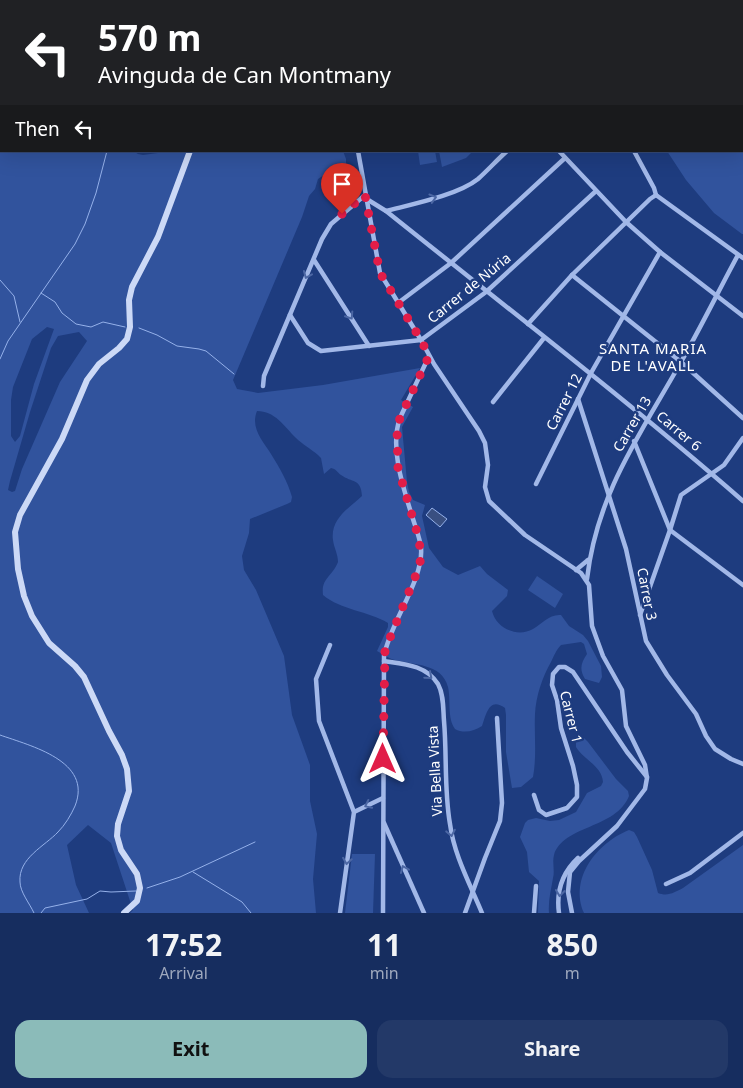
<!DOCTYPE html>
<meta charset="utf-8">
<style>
body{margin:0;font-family:"Noto Sans",sans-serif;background:#233968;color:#f1f3f6;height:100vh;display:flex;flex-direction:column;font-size:19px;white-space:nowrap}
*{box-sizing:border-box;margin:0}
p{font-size:16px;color:#9ea8bd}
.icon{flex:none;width:28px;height:28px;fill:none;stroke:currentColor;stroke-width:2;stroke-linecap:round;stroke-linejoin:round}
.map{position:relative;height:913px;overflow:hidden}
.sheet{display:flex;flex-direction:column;background:#162d5f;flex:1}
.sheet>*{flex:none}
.guide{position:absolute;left:0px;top:0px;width:744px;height:152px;box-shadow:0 5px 20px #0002,0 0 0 1px #354974;background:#202124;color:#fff;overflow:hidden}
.pin{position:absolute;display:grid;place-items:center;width:42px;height:42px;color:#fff;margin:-51px -21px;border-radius:50% 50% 50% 0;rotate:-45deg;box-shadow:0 0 5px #0007}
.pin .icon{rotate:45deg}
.me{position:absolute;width:55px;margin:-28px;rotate:0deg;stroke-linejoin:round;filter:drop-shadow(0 0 4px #0008)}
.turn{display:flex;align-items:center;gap:18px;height:105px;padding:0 15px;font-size:22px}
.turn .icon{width:65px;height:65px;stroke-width:2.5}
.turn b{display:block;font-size:35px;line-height:42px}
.then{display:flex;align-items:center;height:48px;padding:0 15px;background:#0003;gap:10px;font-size:19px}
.eta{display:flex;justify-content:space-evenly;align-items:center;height:85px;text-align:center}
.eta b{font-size:30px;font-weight:700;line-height:35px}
.button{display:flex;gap:10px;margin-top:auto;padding:10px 15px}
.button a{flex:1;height:58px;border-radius:15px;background:#8bbbb9;color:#111;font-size:20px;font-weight:700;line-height:58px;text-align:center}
.button a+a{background:#233968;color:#f1f3f6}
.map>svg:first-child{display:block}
.green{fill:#31539d;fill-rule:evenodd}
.water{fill:#394f81;stroke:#95b1ea}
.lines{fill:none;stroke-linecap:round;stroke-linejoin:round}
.stream{stroke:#95b1ea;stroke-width:1}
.minor{stroke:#a2b8e8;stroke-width:4.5}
.secondary{stroke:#ccd9f6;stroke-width:6}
.oneway{stroke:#4c67a4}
.route{stroke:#e11d48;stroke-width:9;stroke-dasharray:0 16.2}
.labels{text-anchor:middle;stroke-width:5;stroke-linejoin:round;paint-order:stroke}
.street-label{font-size:14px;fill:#fff;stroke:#1e3c7f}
.neighbourhood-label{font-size:15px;letter-spacing:1px;fill:#fff;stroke:#1e3c7f}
</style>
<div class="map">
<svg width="743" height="913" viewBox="0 0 743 913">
<rect width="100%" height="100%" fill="#1e3c7f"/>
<g class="green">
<path d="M0 0 112 1H1V151H133L138 154 143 155 173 151H343L346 159V166L338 170 327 173 318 179 315 189 309 196 302 217 233 380 237 389 258 393 323 385 420 368 401 400 413 407 402 427 407 482 409 492 413 500 425 505 422 516 429 548 443 567 458 575 480 566 487 574 508 590 507 596 492 611C496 628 517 638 533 629 542 624 549 614 561 615L569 626 583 635 588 641 601 666 602 677 599 683 585 679C579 669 581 663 587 654L584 644 581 642 561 645C556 650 554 656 551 662 542 678 536 696 535 714 534 735 537 755 533 777L521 787 512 788 506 752V715L505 708C489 696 486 715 482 726 474 731 464 734 455 729 447 718 451 700 448 687 442 663 413 665 395 660 389 659 383 654 377 651L388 627V623C368 611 341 610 323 595 321 578 332 577 338 562 338 554 334 548 333 540 330 519 349 508 362 496 361 478 352 483 341 475 337 472 336 469 331 468L324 474 321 458 318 455C311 449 302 444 296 438 284 426 275 411 257 411 250 428 263 441 271 454 279 467 288 482 292 497L291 502 287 504 250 519 249 533 242 556 244 570 256 590 284 656 292 715 310 765V801L317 834 313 879 316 913H130L133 910 111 843 88 825 67 845 76 885 89 913H0ZM47 327 54 329 34 384 20 436 15 442 11 436V400L13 387 32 339ZM79 332 87 341 60 382 22 469 15 491 12 492 8 490 10 481 30 412 51 348 58 336Z"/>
<path d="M413 0H620L413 1Z"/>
<path d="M743 33V234H742L714 213 686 180 667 151H742Z"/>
<path d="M418 151H435L437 162 420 165Z"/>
<path d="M439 151H473L466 158 442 167Z"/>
<path d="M537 576 563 594 555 608 528 590Z"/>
<path d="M580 737 584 738 588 742 616 779 628 791 629 796C616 829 563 825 554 855 552 862 555 871 553 878 551 890 548 901 549 913H538L539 881 529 872 527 852 520 837 525 823 528 820 536 818 550 821 559 820 576 812 587 793 601 786 603 782C602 766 584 760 576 747V739Z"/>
<path d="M629 830 634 832 637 837 652 870 658 893C668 897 675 892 683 888L743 845V913H584C569 878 597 843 629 830Z"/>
<path d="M352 854H375L373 913H345Z"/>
</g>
<path class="water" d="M432 508 447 519 440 527 426 515Z"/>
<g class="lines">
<g class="stream">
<path d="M107 0 108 1"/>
<path d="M0 280 14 296 20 322"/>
<path d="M41 293 55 302 62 313 76 324 91 327 103 322 125 327"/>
<path d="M139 328 157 335 177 346 199 349 206 351 234 374"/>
<path d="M0 359 8 341 75 244 85 224 96 193 107 151"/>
<path d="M0 735C31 746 93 761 75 806 71 815 65 825 58 832 45 846 18 858 20 882 20 892 30 904 34 913"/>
<path d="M193 872 242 902 251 913"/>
<path d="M147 888 180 877 255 842"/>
<path d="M41 913 45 908 87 899 100 891 111 892 136 891"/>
</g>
<g class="minor">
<path d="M330 0 331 1"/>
<path d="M403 0 405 1"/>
<path d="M676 0V1"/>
<path d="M715 0 716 1"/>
<path d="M742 47 743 48"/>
<path d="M358 151 380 273 421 340 434 364 479 431 485 443 488 465 485 487 489 501 525 535 581 573 589 585 592 626 596 637 603 656 622 690 626 726 645 765 647 778 645 789 617 826 579 861 570 872 568 892 572 913"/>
<path d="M559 151 626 222 660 252 743 316"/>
<path d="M634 151 654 188 656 195"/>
<path d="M656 195 743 258"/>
<path d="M365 198 386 211C506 307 627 400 743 501"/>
<path d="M386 211C413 204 458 195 478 179 488 170 497 160 507 151"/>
<path d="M314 260 369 346"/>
<path d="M572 275 681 362 743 418"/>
<path d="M398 303 451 263 565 158"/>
<path d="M290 315 308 343 321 351 421 340 486 292 596 191"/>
<path d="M528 324 572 275 650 199 656 195"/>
<path d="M263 386 264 376 322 239 331 224 365 195"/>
<path d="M578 399 626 549 646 641 667 675 696 714 706 736 715 749 731 759 743 764"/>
<path d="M493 402 544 338"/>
<path d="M634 441 670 530 743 585"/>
<path d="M536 484 591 373 660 252"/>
<path d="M576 570 588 560"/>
<path d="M587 579C597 493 640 435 681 362 701 327 719 290 738 255"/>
<path d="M640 615 670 530 681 495 724 465 743 438"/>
<path d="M330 645 316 679 319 721 354 812 340 913"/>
<path d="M384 661C404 664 426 665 438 684 444 695 443 709 444 721 447 755 444 790 450 824 454 855 470 884 482 913"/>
<path d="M534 795 539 810 546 815 567 808 577 797V785L573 766 561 728 557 700 552 685 553 674 559 667H565L573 672 627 752 647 777"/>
<path d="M354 812 383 798"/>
<path d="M384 823 424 913"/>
<path d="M666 884 690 873 743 833"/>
<path d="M383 913 384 656C390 623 424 579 421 548 420 538 416 529 413 519 404 490 389 448 400 418L429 356"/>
<path d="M465 913 485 858 500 821 502 803 497 718"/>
<path d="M534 913 536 886"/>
<path d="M559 913C556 891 562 873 578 858"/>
</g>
<g class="secondary">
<path d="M197 0V1"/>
<path d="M124 913 137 901 140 888 137 874 121 850 117 836 118 824 129 791 127 769 122 755 109 731 84 677 75 666 49 643 32 616 24 596 18 569 15 532 20 515 62 439 87 380 99 364 119 348 127 339 130 327 129 300 132 287 158 237 190 151"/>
</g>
</g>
<defs><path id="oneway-chevron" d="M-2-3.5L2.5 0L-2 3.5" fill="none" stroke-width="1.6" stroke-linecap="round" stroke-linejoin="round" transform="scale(1.25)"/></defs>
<g class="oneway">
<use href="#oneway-chevron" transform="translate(433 198) rotate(-16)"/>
<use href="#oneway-chevron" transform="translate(307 275) rotate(113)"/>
<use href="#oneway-chevron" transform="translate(350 316) rotate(57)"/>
<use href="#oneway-chevron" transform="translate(429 676) rotate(41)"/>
<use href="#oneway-chevron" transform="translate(368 805) rotate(154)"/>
<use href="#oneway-chevron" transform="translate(451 833) rotate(79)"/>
<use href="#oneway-chevron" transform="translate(347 861) rotate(99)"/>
<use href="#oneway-chevron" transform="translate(404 869) rotate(-113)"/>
<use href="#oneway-chevron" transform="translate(560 893) rotate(96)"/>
</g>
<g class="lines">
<path class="route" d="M342 214 365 195 380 273 421 340 429 356 400 418 397 429 398 468 419 539 421 558 418 570 385 650 383 759"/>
</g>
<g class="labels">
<g class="street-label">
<text transform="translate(469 288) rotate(-39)" y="5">Carrer de Núria</text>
<text transform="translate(564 402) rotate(-63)" y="5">Carrer 12</text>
<text transform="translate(632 424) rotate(-60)" y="5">Carrer 13</text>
<text transform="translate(679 431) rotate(40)" y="5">Carrer 6</text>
<text transform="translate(647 594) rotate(79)" y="5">Carrer 3</text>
<text transform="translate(571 717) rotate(76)" y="5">Carrer 1</text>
<text transform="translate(435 771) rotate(-93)" y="5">Via Bella Vista</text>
</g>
<g class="neighbourhood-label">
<text x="653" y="354">SANTA MARIA<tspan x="653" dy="17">DE L'AVALL</tspan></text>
</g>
</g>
</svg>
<div class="pin" style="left:342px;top:214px;background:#d93025"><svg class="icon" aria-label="arrive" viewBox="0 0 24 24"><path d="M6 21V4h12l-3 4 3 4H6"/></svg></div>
<svg class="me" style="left:383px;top:759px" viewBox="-20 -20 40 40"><path d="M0-17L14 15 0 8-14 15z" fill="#e11d48" stroke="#fff" stroke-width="4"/></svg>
<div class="guide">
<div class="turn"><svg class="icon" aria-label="left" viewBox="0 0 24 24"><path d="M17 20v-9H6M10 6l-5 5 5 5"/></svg><div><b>570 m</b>Avinguda de Can Montmany</div></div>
<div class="then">Then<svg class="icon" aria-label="left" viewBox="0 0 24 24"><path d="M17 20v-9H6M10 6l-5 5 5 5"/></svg></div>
</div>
</div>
<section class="sheet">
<div class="eta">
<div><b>17:52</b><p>Arrival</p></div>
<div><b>11</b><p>min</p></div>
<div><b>850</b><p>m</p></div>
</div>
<div class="button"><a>Exit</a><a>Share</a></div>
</section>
